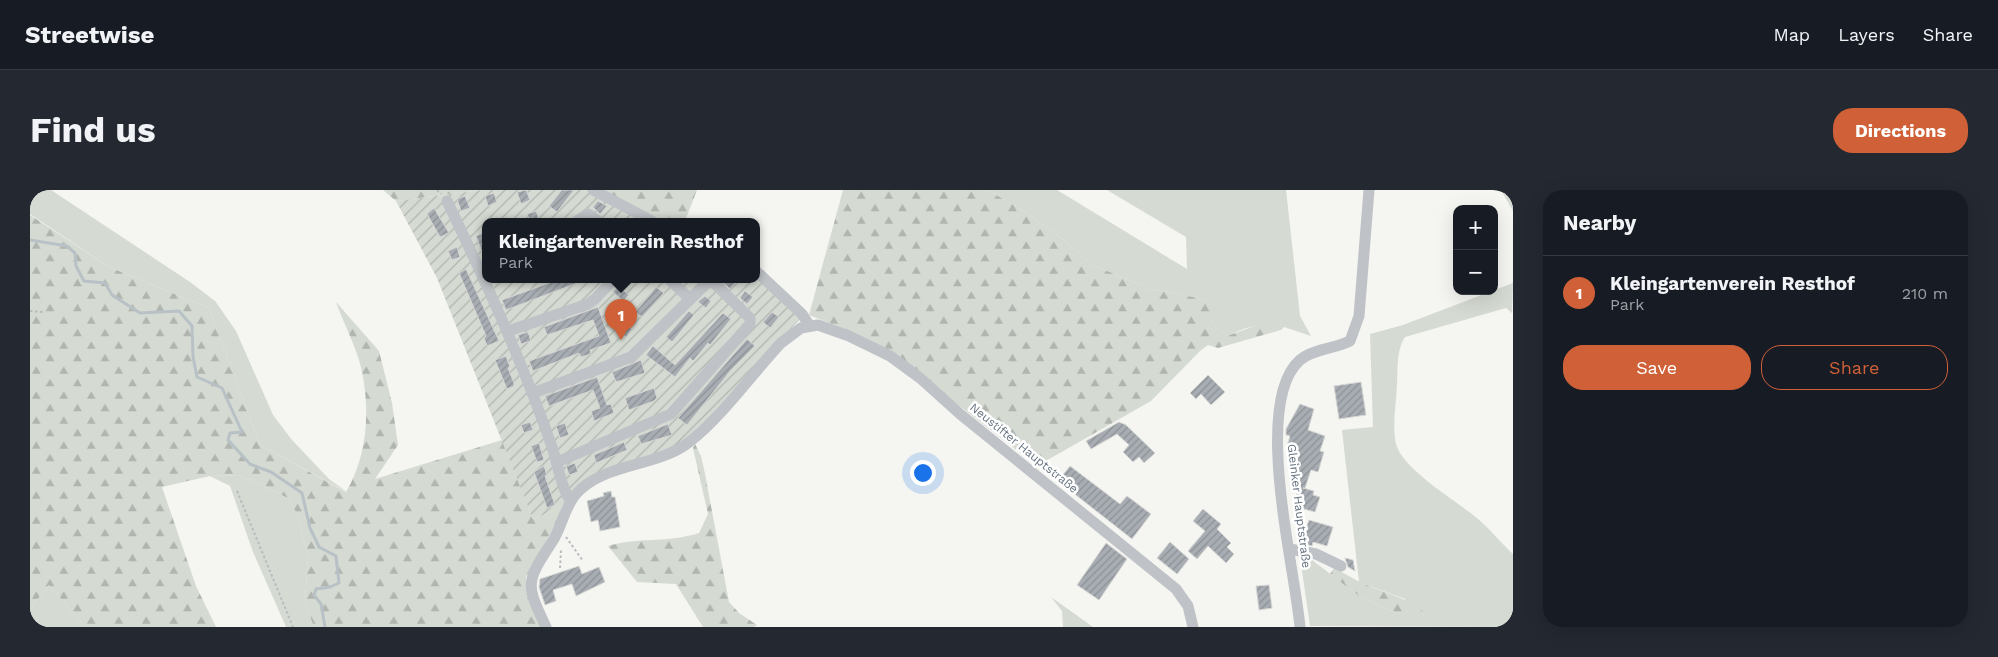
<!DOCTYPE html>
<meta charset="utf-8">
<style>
:root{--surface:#171b24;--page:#242831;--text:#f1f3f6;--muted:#9ea1a6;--line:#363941;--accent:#d06037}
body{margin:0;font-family:"Work Sans",sans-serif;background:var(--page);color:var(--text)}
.controls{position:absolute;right:15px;top:15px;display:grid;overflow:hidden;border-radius:10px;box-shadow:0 5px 20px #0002}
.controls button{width:45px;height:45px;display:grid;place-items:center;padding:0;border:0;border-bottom:1px solid var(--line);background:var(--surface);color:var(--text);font:25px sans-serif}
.you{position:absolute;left:892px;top:282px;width:18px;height:18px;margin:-12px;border:4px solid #fff;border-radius:50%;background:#1a73e8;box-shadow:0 0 0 8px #1a73e833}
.badge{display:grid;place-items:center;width:32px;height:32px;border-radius:50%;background:var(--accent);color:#fff;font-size:16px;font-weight:700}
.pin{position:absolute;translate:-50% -41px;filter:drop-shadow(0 1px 2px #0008)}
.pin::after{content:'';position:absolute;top:26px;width:18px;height:15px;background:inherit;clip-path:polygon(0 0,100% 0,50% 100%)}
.popup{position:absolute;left:452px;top:28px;width:278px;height:65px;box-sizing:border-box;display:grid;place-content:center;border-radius:10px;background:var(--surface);filter:drop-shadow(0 1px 4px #0005);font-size:16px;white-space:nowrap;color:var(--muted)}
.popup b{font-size:19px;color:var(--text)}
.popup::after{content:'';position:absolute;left:50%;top:100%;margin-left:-10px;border:10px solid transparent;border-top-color:var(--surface)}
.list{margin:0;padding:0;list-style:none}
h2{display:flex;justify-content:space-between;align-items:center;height:65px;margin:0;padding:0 20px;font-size:21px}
h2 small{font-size:16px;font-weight:400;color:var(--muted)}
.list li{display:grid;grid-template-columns:32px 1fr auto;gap:15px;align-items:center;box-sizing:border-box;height:75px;padding:0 20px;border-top:1px solid var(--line)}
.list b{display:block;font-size:19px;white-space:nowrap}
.list p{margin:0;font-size:16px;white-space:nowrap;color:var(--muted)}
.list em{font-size:16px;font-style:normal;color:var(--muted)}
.actions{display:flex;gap:10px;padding:15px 20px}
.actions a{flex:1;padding:11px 0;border:1px solid var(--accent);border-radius:20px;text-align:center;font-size:18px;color:var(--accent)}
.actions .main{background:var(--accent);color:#fff}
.map{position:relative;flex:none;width:1483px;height:437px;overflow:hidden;border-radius:20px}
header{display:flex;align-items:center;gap:30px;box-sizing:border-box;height:70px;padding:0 25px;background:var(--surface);border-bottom:1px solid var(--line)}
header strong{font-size:24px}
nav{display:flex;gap:28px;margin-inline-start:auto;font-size:18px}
.intro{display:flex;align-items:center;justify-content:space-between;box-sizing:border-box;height:120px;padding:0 30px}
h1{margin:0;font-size:35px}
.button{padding:12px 22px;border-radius:20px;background:var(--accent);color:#fff;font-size:18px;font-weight:700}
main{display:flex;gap:30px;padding:0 30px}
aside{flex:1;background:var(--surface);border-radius:20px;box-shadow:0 5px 20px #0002}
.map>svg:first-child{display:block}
</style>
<header>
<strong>Streetwise</strong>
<nav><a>Map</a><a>Layers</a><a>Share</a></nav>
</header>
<div class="intro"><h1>Find us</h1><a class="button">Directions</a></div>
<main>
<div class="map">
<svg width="1483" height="437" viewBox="0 0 1483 437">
<defs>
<pattern id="forest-firs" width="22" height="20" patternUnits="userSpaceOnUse" patternTransform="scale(1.25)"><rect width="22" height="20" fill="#d5dad2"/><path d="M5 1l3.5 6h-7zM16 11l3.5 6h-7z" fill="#b1b5b0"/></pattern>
<pattern id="garden-furrows" width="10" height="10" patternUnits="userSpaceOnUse" patternTransform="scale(1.25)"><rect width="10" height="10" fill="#d5dad2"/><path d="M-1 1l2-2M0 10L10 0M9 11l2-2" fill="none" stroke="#b1b5b0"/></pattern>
<pattern id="building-hatch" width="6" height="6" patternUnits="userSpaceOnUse" patternTransform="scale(1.25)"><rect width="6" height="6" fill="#a7adb2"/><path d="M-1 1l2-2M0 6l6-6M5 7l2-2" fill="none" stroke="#8c9196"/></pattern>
</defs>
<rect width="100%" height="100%" fill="#f5f5f2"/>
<g fill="#d5dad2">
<path d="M0 0H21L160 92 185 111 206 141 243 225 262 250 299 289 317 302 230 255 179 118 79 77 0 24Z"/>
<path d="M957 0H1027L1157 79 1156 47 1077 0H1256L1270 126 1281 146 1254 137 1251 140C1226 133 1221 135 1197 146L1181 133 1183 111 1120 99 1063 75 1034 50 988 17Z"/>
<path d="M1471 0H1479L1483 8V21Z"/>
<path d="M1483 93 1482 123 1476 118 1375 147C1366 160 1368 181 1367 196 1366 214 1362 236 1366 254 1373 280 1427 311 1448 329 1460 339 1471 353 1483 364V437L1280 436 1270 367H1278L1332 408 1369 424 1375 409 1329 392 1312 240 1343 237 1340 144 1373 135Z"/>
<path d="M209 285 260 309 269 330 278 367 275 413 284 437H256L223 362 200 296 180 286Z"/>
<path d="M19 395 55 437H0V419Z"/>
<path d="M1021 407 1063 437H1033L1032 421Z"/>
</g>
<g fill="url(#forest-firs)">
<path d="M353 0H452L366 11Z"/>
<path d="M554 0H667L655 31H615L572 6Z"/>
<path d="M813 0H957L988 17 1034 50 1063 75 1120 99 1184 111 1181 133 1197 146 1230 134 1251 140 1188 158 1178 155 1170 161 1121 211 1007 276 927 214 827 144 779 125Z"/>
<path d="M0 25 79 77 179 118 230 255 316 302C339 263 341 213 329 170 323 151 313 131 306 112L349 161 362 213 368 255 345 289 472 250 503 329 531 318 529 328 496 387V399L512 437H284L275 413 278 367 269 330 260 309 209 285 180 286 132 297 166 396 186 437H55L19 395 0 419Z"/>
<path d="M665 254 671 266 675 284 699 412 709 423 727 435 724 437H673L646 394 607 392 578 356C608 347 639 353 669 343L678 324 663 258Z"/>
<path d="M1304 378C1312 382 1320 387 1328 391 1354 404 1382 407 1402 430L1369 424 1332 408 1300 384Z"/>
</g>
<path fill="url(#garden-furrows)" d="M452 0H554L572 6 615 31H456V89H726V85L770 129 676 234 648 255 543 300 531 318 503 329 407 88 366 11Z"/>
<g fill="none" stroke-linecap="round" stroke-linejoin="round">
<path stroke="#b8c1c6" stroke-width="3" d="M0 50 37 56 45 63 46 76 54 91 75 93 82 105 110 123 149 121 162 136 163 167 167 187 192 198 212 242 200 243 198 250 220 274 241 282 272 303 280 338 289 357 306 366 309 393 300 397 286 399 284 405 291 414 295 437"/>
</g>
<g fill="url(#building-hatch)" stroke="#d7d7d5">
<path d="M496 0 500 10 491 14 487 2Z"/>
<path d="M532 0H544L527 22 519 16Z"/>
<path d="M464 3 467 12 458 16 455 6Z"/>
<path d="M435 6 440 18 431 21 427 9Z"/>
<path d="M568 11 577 16 570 24 563 17Z"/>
<path d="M404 18 419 43 410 47 397 24Z"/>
<path d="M506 21 510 31H500L497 24Z"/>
<path d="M456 42V70H455L446 46Z"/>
<path d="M427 57 430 67 422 70 418 61Z"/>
<path d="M436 79 469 151 457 156 454 148 456 146 429 83Z"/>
<path d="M530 89 555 90 476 120 472 110Z"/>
<path d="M690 89H709L700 99Z"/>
<path d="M588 96 599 105 593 111 583 102Z"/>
<path d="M626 97 634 103 612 127 605 122Z"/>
<path d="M715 101 723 107 717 114 710 108Z"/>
<path d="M675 106 681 111 676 118 668 112Z"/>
<path d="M568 117 581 153 560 160 561 164 551 167 549 163 503 181 499 171 569 146 563 130 517 145 514 137Z"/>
<path d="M659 121 664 125 642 152 636 147Z"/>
<path d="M742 122 749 127 740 138 733 132Z"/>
<path d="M693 123 701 129 680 155 678 153 663 171 660 168 645 187 616 165 623 156 645 175Z"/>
<path d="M592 133 602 139 596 147 586 139Z"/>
<path d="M498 142 501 151 491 154 488 145Z"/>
<path d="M717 149 725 156 701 180 657 235 648 228Z"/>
<path d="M476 166 480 177 478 178 484 193V196L477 199 465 170Z"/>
<path d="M611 170 615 183 586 192 582 182Z"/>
<path d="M1178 185 1195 202 1181 215 1171 204 1166 209 1160 203Z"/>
<path d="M567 187 577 215 581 214 584 223 564 231 561 221 570 218 563 200 519 216 515 206Z"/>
<path d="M1331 192 1336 225 1309 229 1304 196Z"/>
<path d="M624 198 627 208 624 211 599 220 595 208Z"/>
<path d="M1270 214 1284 219 1278 240 1295 246 1290 261 1294 262 1288 282 1281 280 1275 298H1273L1284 301 1283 305 1290 307 1285 322 1263 316 1269 297 1263 295 1269 276 1266 275 1269 264 1256 260 1260 246 1256 245V239Z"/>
<path d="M500 232 503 240 494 243 491 235Z"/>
<path d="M1089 232 1096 235 1125 263 1114 273 1109 267 1103 272 1093 262 1099 255 1087 244 1061 259 1056 251Z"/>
<path d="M535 233 539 245 530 248 526 236Z"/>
<path d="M638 234 642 245 611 254 608 246Z"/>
<path d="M594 252 597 260 566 273 564 265Z"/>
<path d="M509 253 514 270 507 272 501 256Z"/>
<path d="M545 273 548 282 539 285 536 276Z"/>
<path d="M514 276 517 285 515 286 525 315 517 318 504 282Z"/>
<path d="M1040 276 1090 314 1097 306 1121 324 1102 349 1028 291Z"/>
<path d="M581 301 582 307H585L590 337 570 341 568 330 561 332 557 311 574 306 573 303Z"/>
<path d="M1173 319 1191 334 1187 339 1201 353 1197 357 1204 364 1196 373 1178 356 1167 369 1158 361 1175 341 1163 331Z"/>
<path d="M1279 330 1303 337 1297 356 1283 352 1282 356 1271 353Z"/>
<path d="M1140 352 1159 369 1147 384 1127 368Z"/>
<path d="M1076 353 1097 369 1069 410 1047 395Z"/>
<path d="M1315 368 1323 370 1325 381 1318 377Z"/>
<path d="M549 376 552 384 569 377 575 392 546 406 542 394 523 400 526 411 515 415 509 397 510 389Z"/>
<path d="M1239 395 1242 418 1229 420 1226 396Z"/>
</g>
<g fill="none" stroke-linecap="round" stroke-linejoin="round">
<g stroke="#b9bbbe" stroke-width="2" stroke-dasharray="2.5 2.5" stroke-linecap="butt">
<path d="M407 0 411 4"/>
<path d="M0 121 13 122"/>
<path d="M207 301 263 437"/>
<path d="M536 347 553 371"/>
<path d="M530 378 531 360"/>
</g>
<g stroke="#bfc2c6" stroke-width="11">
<path d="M563 0 622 31"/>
<path d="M417 11C456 92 493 173 522 257 527 271 532 302 541 311"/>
<path d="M547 31 558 24 568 31"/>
<path d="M726 81 772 124 779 135"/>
<path d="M639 89 660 109"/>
<path d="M478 141 558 114 565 109 584 89"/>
<path d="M503 203 601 167 677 93H684L720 128V134L641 224 527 272"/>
<path d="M1260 359 1286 364 1311 376"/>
<path d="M516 437C495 393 496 392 522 352 532 337 534 318 546 304 573 273 626 277 658 253 691 228 722 184 751 153L771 138 788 135 819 146 860 166 890 188 930 224 1146 399 1158 416 1163 437"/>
<path d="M1270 437C1265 378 1222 212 1270 170 1283 159 1304 159 1320 151L1329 126 1339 0"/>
</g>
</g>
<g text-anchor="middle" stroke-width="5" stroke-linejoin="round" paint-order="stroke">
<g font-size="12" fill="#677480" stroke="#fff">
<text transform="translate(994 258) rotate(39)" y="4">Neustifter Hauptstraße</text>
<text transform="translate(1269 316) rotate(83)" y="4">Gleinker Hauptstraße</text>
</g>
</g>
</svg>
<div class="controls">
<button>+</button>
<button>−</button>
</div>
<div class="you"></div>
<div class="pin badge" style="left:591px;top:150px">1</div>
<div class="popup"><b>Kleingartenverein Resthof</b>Park</div>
</div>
<aside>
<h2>Nearby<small></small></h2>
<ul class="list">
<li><span class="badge">1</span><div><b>Kleingartenverein Resthof</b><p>Park</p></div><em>210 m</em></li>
</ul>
<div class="actions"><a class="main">Save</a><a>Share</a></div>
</aside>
</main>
